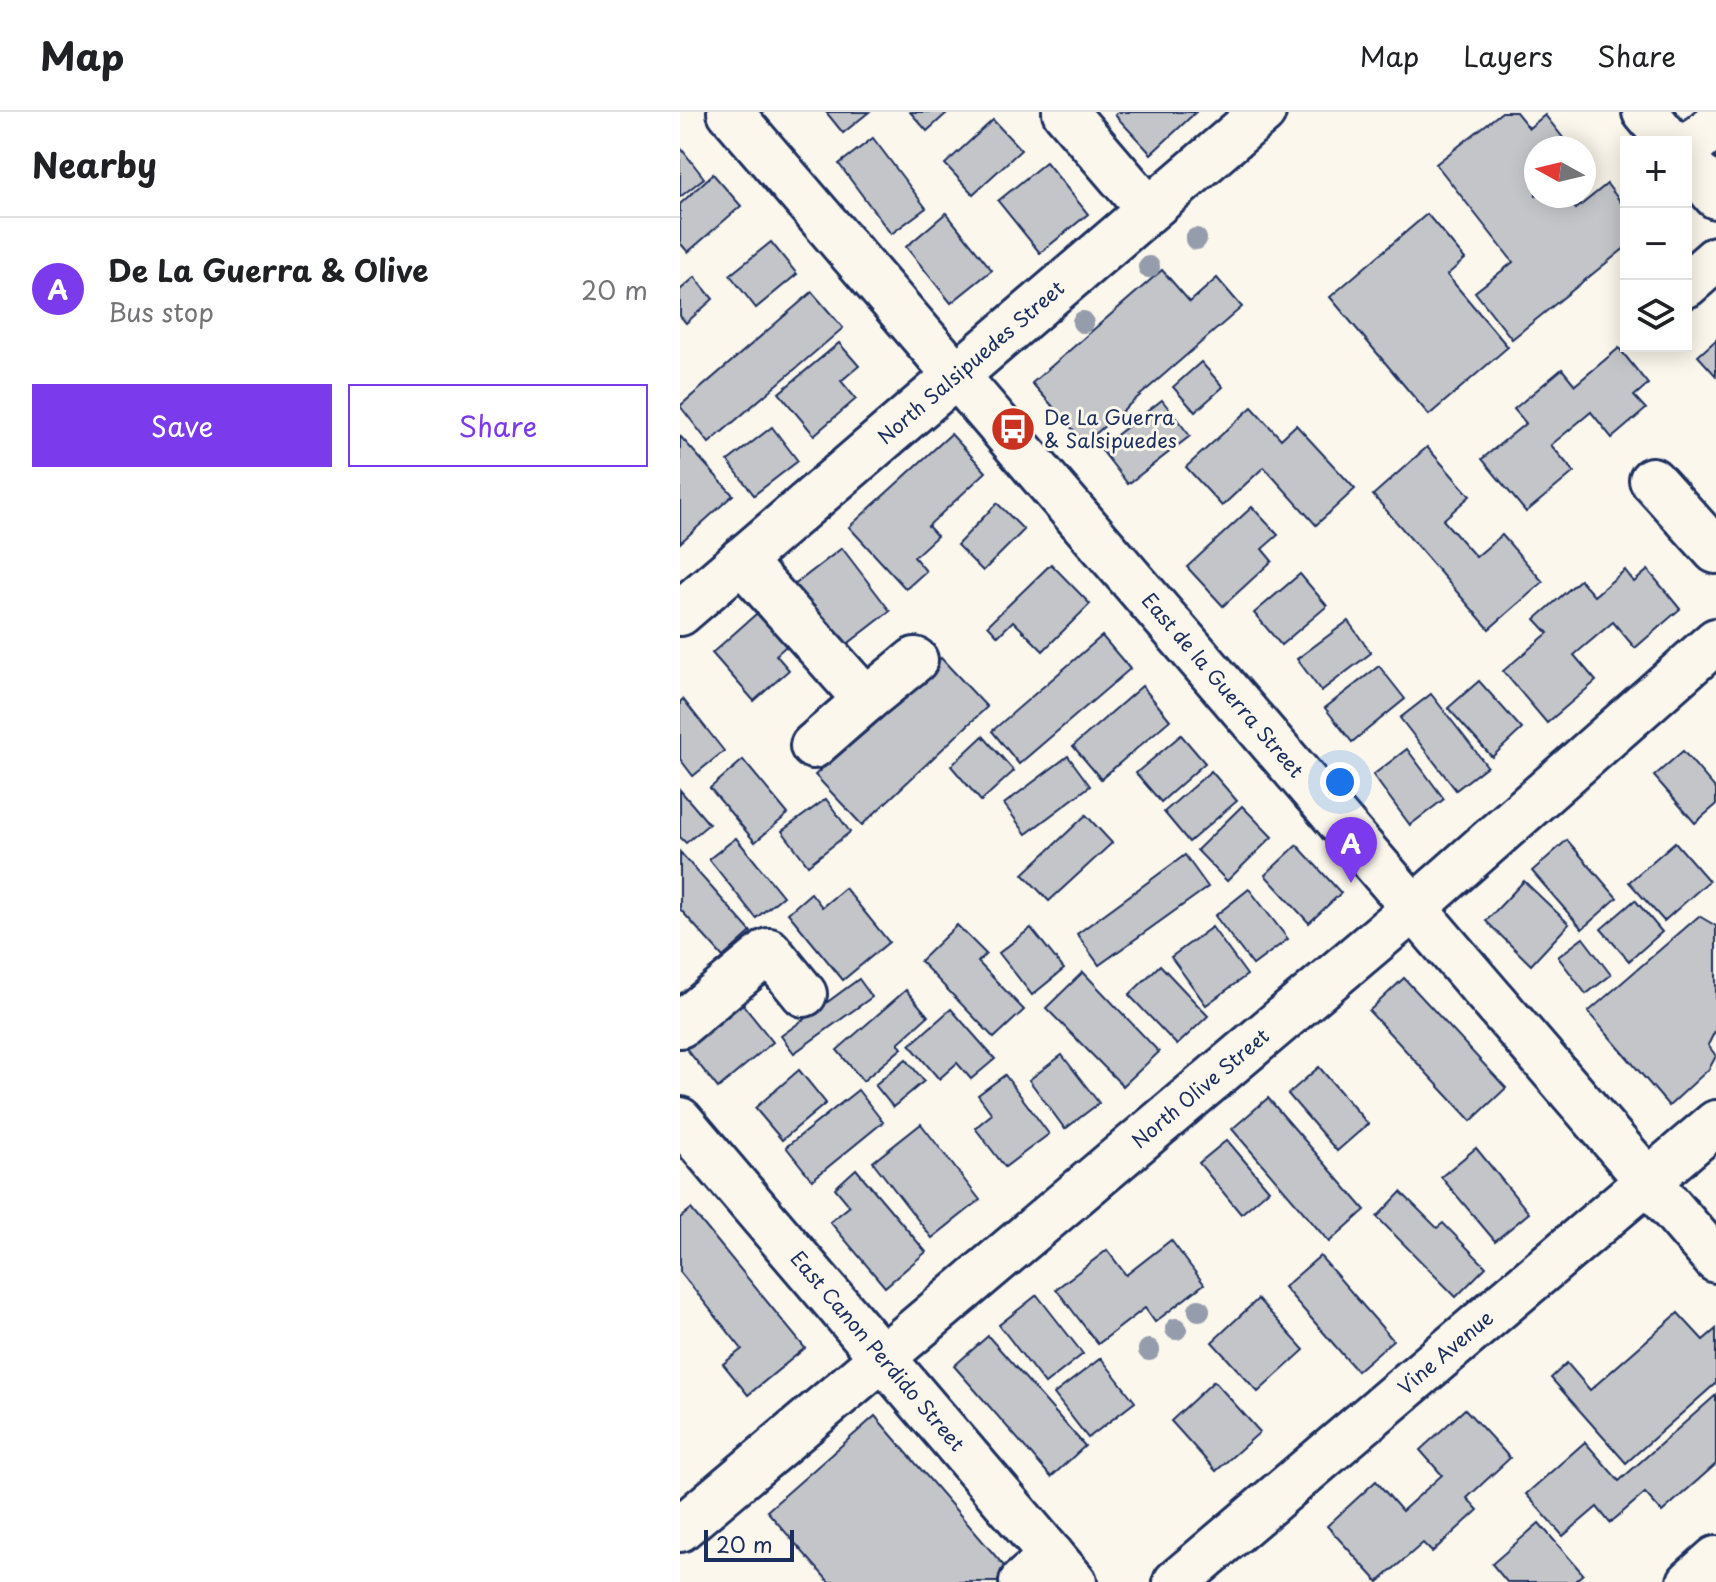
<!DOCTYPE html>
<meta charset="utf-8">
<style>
:root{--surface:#fff;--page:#f2f2f2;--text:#202124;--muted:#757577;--line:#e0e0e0;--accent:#7c3aed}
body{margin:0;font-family:"Playpen Sans",sans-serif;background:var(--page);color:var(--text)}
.controls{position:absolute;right:24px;top:24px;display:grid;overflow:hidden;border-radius:0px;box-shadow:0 4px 20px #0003}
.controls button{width:72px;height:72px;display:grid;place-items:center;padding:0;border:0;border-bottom:2px solid var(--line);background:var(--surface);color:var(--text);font:40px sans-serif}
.compass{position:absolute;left:844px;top:24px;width:72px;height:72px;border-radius:50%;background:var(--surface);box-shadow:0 4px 20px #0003;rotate:278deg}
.scale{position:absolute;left:24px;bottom:20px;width:90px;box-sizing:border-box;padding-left:8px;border:4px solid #1b2f5e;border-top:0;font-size:22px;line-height:28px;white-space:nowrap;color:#1b2f5e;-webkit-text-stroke:6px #fbf7ec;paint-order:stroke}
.you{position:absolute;left:660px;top:670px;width:28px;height:28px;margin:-20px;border:6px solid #fff;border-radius:50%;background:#1a73e8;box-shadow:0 0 0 12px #1a73e833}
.badge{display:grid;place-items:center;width:52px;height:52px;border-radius:50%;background:var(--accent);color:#fff;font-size:26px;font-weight:700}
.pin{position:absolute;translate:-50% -66px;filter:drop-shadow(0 2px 4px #0008)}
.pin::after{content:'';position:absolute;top:42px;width:28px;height:24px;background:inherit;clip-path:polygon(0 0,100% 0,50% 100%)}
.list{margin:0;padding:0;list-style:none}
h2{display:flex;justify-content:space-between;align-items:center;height:104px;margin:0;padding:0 32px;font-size:34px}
h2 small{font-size:26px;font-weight:400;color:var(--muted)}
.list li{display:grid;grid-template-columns:52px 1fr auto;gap:24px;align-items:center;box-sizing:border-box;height:144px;padding:0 32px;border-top:2px solid var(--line)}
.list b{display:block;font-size:30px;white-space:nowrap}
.list p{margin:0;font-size:26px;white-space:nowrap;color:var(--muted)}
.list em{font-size:26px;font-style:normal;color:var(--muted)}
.actions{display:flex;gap:16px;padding:24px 32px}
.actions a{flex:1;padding:18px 0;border:2px solid var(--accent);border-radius:0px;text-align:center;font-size:28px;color:var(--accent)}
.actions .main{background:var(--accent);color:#fff}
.icon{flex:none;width:44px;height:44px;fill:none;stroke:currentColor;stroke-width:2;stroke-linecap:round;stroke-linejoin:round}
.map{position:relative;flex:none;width:1036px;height:1470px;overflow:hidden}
header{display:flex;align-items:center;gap:48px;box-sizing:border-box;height:112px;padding:0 40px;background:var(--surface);border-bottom:2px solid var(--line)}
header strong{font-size:38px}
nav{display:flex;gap:44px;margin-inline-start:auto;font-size:28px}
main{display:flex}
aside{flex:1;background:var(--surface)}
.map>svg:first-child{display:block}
</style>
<header>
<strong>Map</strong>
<nav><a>Map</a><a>Layers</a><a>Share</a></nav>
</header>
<main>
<aside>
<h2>Nearby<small></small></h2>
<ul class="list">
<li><span class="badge">A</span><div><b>De La Guerra &amp; Olive</b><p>Bus stop</p></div><em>20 m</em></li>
</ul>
<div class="actions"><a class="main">Save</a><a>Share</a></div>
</aside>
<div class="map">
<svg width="1036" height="1470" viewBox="0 0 1036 1470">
<rect width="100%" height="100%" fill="#fbf7ec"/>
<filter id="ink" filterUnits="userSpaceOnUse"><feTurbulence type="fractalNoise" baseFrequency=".0125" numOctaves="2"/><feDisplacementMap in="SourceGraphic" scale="16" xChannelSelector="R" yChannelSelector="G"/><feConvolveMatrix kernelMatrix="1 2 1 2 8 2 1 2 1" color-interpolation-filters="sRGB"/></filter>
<g filter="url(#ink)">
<g fill="#c3c5c9" stroke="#1b2f5e" stroke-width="2">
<path d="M146 0H189L163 21Z"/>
<path d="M230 0H268L247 19Z"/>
<path d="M438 0H516L471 42 435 3Z"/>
<path d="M822 0H836L849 16 865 3 891 36H856V84H886L896 97 927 72 946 97V135L832 227 795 180 833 150 756 52Z"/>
<path d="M313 8 341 38 293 82 265 52Z"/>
<path d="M193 26 246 96 211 122 159 52Z"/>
<path d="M0 35 24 66 0 85Z"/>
<path d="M366 50 408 102 360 141 318 89Z"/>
<path d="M33 62 61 94 8 140 0 131V92Z"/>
<path d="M266 101 312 158 271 191 226 135Z"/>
<path d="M747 102 785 147 767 163 828 235 749 303 650 185Z"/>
<path d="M91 130 117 162 76 196 50 163Z"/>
<path d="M482 158 510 190 537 166 562 195 405 331 352 271Z"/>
<path d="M15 165 33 187 6 211 0 204V178Z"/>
<path d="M132 180 163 216 29 331 0 294Z"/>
<path d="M1036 228V264L1018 244Z"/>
<path d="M159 231 179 254 161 269 176 287 134 323 99 281Z"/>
<path d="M939 236 968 272 954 284 966 297 932 326 911 300 871 333 894 360 846 400 802 347 846 311 834 297 882 257 895 273Z"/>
<path d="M521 250 543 275 515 300 493 275Z"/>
<path d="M482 288 510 324 448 372 420 336Z"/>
<path d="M572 295 601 327 616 313 675 377 636 413 584 355 542 394 506 355Z"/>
<path d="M92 315 118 349 74 383 48 349Z"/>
<path d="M271 322 306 360 248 414 257 424 234 445 246 459 226 477 169 415Z"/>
<path d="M0 324 53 383 0 431Z"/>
<path d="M747 335 790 384 763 408 796 445 822 423 863 470 809 517 693 383Z"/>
<path d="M317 391 344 418 303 459 277 433Z"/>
<path d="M572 395 598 423 582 437 592 449 543 494 507 455Z"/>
<path d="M162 436 210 499 157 540 109 477Z"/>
<path d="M371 452 410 492 363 539 333 509 318 524 308 513Z"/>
<path d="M945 458 954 470 968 458 1000 497 955 536 933 510 894 543 916 569 867 611 823 559 868 521 855 507 900 468 914 484Z"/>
<path d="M620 462 647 494 601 533 574 501Z"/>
<path d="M84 495 113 528 96 543 109 558 74 589 32 541Z"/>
<path d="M668 509 691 541 641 579 617 547Z"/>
<path d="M422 524 450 557 339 652 312 619Z"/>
<path d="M261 546 307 595 182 713 135 663Z"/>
<path d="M699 554 725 587 672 630 645 596Z"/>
<path d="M799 569 842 617 812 645 768 596Z"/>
<path d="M462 574 490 608 421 667 393 634Z"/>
<path d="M751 582 807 654 776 678 720 606Z"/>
<path d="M3 587 44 639 13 664 0 647V590Z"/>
<path d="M501 623 525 651 481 690 456 661Z"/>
<path d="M303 624 334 659 301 689 271 654Z"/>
<path d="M727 637 764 687 730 713 693 663Z"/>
<path d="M1003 639 1036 677V693L1015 711 974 664Z"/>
<path d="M388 644 410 674 346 722 324 692Z"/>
<path d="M63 648 108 702 75 730 30 676Z"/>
<path d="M531 659 557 689 509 730 484 700Z"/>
<path d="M0 678 29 712 6 731 0 725Z"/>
<path d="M146 687 170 720 128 753 102 719Z"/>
<path d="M562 694 592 725 547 769 517 738Z"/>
<path d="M406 703 432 731 369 789 343 762Z"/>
<path d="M56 726 103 784 76 806 29 747Z"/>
<path d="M887 728 937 786 902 817 852 759Z"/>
<path d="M995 730 1029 769 984 809 949 770Z"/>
<path d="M617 733 661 781 629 811 585 763Z"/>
<path d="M0 740 71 820 43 845 0 797Z"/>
<path d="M505 743 528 775 419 853 397 822Z"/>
<path d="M844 769 889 812 851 853 806 809Z"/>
<path d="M165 776 209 830 163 868 108 801 131 781 142 795Z"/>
<path d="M569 777 608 827 573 853 535 804Z"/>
<path d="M955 788 982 820 949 849 921 817Z"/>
<path d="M1019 804 1036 814V917L1028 933 1036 944 1029 957 989 994 908 900Z"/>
<path d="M277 813 306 842 298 850 344 898 314 926 240 849Z"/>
<path d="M532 815 567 863 526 893 491 845Z"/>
<path d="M351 816 384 857 352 883 319 841Z"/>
<path d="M903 826 931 863 906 882 878 845Z"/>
<path d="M480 853 528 904 497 933 449 883Z"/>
<path d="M403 860 479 940 443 974 366 896Z"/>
<path d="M724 866 826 976 791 1009 689 899Z"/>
<path d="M179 867 192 885 114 941 101 924Z"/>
<path d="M226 878 248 904 218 931 222 936 183 969 157 938Z"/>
<path d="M55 883 93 930 38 976 0 929Z"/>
<path d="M271 897 315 947 291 967 277 951 259 967 230 933Z"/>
<path d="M382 943 419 991 385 1017 349 968Z"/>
<path d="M226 947 244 969 213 995 195 973Z"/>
<path d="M639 955 688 1012 657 1039 608 982Z"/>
<path d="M119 958 146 991 102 1028 75 996Z"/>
<path d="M325 963 369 1022 325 1055 295 1016 312 1002 298 983Z"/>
<path d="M178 978 203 1010 132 1068 106 1035Z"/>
<path d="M588 986 685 1098 649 1130 552 1017Z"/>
<path d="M241 1012 300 1088 252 1126 193 1050Z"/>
<path d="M547 1028 589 1078 561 1102 519 1051Z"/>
<path d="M796 1036 849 1101 815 1129 761 1065Z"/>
<path d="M176 1057 246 1140 205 1175 150 1110 170 1094 155 1076Z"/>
<path d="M721 1080 757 1116 763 1111 806 1155 776 1185 697 1105Z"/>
<path d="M11 1097 125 1236 68 1283 43 1252 62 1237 0 1160V1106Z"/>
<path d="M491 1128 524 1172 475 1210 465 1196 418 1232 376 1177 427 1138 446 1163Z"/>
<path d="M640 1144 713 1228 677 1259 604 1175Z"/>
<path d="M357 1183 403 1242 365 1272 319 1213Z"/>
<path d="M578 1187 624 1238 578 1280 532 1230Z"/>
<path d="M998 1201 1023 1228 1036 1217V1271L946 1351 871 1266 887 1251 910 1278Z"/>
<path d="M308 1224 405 1334 371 1365 274 1254Z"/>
<path d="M421 1246 455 1290 408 1326 374 1282Z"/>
<path d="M534 1269 580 1320 536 1359 491 1309Z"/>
<path d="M1036 1283V1352L982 1400 965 1381 930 1411 917 1395 883 1424 846 1382 905 1330 939 1369Z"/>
<path d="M785 1297 830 1346 787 1386 798 1398 752 1440 743 1431 698 1470 647 1414 696 1369 722 1399 762 1363 740 1338Z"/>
<path d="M195 1304 330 1461 320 1470H149L87 1399Z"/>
<path d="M859 1411 903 1462 894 1470H827L812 1452Z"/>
</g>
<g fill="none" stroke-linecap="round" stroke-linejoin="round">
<g stroke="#1b2f5e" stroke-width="50">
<g id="minor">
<path id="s1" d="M50 0 1036 1148"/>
<path d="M385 0 468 97"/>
<path d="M965 0 990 30"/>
<path d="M1006 38 1036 12"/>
<path d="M1006 48 1036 84"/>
<path d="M1006 173 1036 147"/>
<path d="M972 368 1036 439"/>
<path d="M61 448 186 588 235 548"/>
<path id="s2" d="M0 501 583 0"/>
<path d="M133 634 186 588"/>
<path d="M0 913 89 839 124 882"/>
<path id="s3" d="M0 1008 394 1470"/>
<path id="s4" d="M0 1417 733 797 1036 529"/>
<path d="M342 1470 372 1444"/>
<path id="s5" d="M496 1470 1036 1011"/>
<path d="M1010 1470 1036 1447"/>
</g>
</g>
<use href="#minor" stroke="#fbf7ec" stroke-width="44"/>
</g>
<g fill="#959cab">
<circle cx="516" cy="127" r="11"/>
<circle cx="469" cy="155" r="11"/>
<circle cx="403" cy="210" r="11"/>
<circle cx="519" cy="1198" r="11"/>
<circle cx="496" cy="1217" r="11"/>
<circle cx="469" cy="1238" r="11"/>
</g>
</g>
<defs>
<g id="bus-disc" transform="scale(2.3)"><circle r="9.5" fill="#c8321e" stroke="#fbf7ec"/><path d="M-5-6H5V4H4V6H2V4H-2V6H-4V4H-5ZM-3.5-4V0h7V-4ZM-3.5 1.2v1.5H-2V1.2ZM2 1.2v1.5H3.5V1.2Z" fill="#fff"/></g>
</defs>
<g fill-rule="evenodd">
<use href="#bus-disc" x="333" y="317"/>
</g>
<g text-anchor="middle" stroke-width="6" stroke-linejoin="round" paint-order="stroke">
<g font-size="20" fill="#1b2f5e" stroke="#fbf7ec">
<text dy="7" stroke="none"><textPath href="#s2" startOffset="384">North Salsipuedes Street</textPath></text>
<text dy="7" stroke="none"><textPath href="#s1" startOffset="756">East de la Guerra Street</textPath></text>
<text dy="7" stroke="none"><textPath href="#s4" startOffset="682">North Olive Street</textPath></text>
<text dy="7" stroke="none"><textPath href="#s3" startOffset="304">East Canon Perdido Street</textPath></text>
<text dy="7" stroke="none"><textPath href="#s5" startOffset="354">Vine Avenue</textPath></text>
</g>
<g font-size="20" fill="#1b2f5e" stroke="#fbf7ec" text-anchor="start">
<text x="364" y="313">De La Guerra<tspan x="364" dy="23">&amp; Salsipuedes</tspan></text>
</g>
</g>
</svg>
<div class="controls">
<button>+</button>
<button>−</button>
<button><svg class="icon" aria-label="layers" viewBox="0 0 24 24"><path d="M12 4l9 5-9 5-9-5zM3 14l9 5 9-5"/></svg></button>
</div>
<svg class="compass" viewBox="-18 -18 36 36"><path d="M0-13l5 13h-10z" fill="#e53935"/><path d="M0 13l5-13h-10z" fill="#757577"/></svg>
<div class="scale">20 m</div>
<div class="you"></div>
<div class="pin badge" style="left:671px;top:771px">A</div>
</div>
</main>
